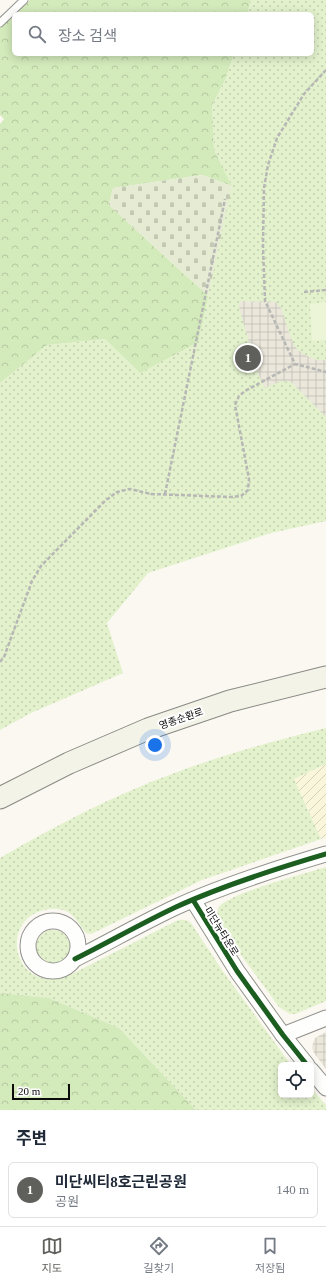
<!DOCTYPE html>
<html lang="ko">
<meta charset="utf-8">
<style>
:root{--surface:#fff;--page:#f2f2f3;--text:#1f2937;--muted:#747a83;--line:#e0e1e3;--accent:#5f5f5c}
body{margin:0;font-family:"Times New Roman","Noto Sans KR",serif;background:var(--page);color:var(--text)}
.controls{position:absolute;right:12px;bottom:12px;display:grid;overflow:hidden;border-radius:6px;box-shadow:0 2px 10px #0003}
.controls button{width:36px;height:36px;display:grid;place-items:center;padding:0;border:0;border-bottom:1px solid var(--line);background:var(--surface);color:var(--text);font:20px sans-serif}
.scale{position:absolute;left:12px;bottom:10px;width:58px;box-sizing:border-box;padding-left:4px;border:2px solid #0c0c0c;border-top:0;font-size:11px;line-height:14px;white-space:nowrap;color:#0c0c0c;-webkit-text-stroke:3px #fff;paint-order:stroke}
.you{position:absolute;left:155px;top:745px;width:14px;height:14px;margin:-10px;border:3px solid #fff;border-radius:50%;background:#1a73e8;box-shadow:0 0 0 6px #1a73e833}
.badge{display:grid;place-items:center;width:26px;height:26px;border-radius:50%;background:var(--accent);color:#fff;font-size:13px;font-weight:700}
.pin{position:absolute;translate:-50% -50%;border:2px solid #fff;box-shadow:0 1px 4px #0006}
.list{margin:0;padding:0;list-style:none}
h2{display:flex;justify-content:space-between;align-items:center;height:52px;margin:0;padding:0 16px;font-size:17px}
h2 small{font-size:13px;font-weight:400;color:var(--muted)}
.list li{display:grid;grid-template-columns:26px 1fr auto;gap:12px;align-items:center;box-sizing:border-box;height:56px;margin:0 8px 8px;padding:0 8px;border:1px solid var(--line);border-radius:6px}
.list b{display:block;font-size:15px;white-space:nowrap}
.list p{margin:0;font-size:13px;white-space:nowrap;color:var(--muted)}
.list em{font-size:13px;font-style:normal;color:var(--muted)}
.icon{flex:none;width:22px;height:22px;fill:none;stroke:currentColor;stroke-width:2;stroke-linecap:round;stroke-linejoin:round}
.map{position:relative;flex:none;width:326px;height:1110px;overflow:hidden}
.search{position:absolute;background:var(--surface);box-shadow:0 2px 10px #0003;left:12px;right:12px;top:12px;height:44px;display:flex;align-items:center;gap:10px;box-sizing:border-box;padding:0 14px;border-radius:6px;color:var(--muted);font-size:15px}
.sheet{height:116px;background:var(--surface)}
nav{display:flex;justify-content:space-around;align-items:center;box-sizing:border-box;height:56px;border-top:1px solid var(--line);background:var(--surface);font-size:11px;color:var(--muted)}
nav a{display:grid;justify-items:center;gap:2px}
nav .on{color:var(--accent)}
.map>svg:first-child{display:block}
</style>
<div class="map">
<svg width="326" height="1110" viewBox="0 0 326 1110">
<defs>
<pattern id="farmland-furrows" width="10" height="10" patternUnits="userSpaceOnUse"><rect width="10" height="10" fill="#f9f6db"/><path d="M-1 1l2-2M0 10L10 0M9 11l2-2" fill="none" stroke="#d4d2bb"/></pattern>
<pattern id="grass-dots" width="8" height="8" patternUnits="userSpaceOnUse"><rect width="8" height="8" fill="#e3f2cd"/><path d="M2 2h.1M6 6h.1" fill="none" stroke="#c2ceaf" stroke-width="1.8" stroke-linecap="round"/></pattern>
<pattern id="forest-crowns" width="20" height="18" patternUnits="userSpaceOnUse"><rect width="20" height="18" fill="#d3eabb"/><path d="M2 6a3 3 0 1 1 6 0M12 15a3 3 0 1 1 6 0" fill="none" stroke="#b4c8a0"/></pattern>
<pattern id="cemetery-stones" width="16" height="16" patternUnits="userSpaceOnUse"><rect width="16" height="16" fill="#e6ecd3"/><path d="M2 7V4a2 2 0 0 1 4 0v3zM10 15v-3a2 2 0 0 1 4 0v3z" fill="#c4c9b4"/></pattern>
<pattern id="plaza-grid" width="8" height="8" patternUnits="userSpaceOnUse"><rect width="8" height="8" fill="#ebe7db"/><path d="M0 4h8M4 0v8" fill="none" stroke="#c8c5bb"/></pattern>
</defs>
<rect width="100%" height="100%" fill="#faf8f0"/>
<path fill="url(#farmland-furrows)" d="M326 764V838L321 839 294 779Z"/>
<g fill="url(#grass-dots)">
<path d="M251 0H326V521L271 533 148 573 107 623 123 673 31 713 0 730V383L47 345 105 339 140 373 232 186 214 150 212 105 225 80 234 54H312V14H247Z"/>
<path d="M326 728V764L294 779 321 839 202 880 91 934 86 933C80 926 76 917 68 912 60 908 52 908 44 910 4 919 10 978 51 979 59 979 65 976 72 974L176 921C182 919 186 919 191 923L222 970 291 1065H281V1095H311V1088L326 1105V1110H196L119 1028 49 998 0 993V858C55 826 112 796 172 774 222 755 274 741 326 728Z"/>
<path d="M326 867V1001L295 1014H290L279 1007 241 955 217 916C217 913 217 910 219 907 227 894 307 873 326 867Z"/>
<circle cx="53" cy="947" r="17"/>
</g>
<g fill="url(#forest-crowns)">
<path d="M30 0H251L247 14H15Z"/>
<path d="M14 15V54H234L225 80 212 105 214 150 232 186 202 175 113 188 109 205 208 296 198 342 140 373 105 339 47 345 0 383V124L4 119 0 115V28Z"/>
<path d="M0 993 49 998 119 1028 196 1110H0Z"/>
</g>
<path fill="url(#cemetery-stones)" d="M202 175 232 186 208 296 109 205 113 188Z"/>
<path fill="#edf5d8" d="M326 302V340L312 341 310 304Z"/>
<g fill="url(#plaza-grid)">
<path d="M242 301 276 302 281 308 291 338 294 345 298 350 307 356 317 360H326V417L291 382 281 381 265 388 258 374 239 307V303Z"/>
<path d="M326 1032V1069L314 1053 312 1048 313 1043 315 1038Z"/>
</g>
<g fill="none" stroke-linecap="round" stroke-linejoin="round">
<g stroke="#93928f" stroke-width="9">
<path id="lane" d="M0 23 24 0"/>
</g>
<g stroke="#93928f" stroke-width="17">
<g id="street">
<path d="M193 900 237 971 283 1035 307 1065"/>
<circle cx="53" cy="946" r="25"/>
<path d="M75 959C109 942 142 923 176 907 224 885 275 869 326 854"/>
<path d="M283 1035 326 1018"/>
<path d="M311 1070 326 1088"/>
</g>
</g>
<g stroke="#8a8985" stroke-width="23">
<path id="secondary" d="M0 798 69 763 148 729 230 701 326 677"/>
</g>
<g stroke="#b7b7b5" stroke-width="2.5" stroke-dasharray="4 2" stroke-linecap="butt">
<path d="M326 70 304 94 277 138 268 165 264 188 263 246 265 301 295 364 326 372"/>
<path d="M304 292 326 290"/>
<path d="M165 494 225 199"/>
<path d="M0 662 4 657 32 581 41 566 105 501 117 492 130 489 151 494 231 497 241 496 248 490 249 479 235 405 239 396 245 391 295 364"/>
</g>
<use href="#lane" stroke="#fefefd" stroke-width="7"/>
<use href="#street" stroke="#fefefd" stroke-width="15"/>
<use href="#secondary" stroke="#f4f3e8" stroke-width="21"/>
<g stroke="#fff" stroke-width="8">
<g id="cycleway">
<path d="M193 900 237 971 283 1035 307 1065"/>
<path d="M75 959C109 942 142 923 176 907 224 885 275 869 326 854"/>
</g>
</g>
<use href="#cycleway" stroke="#1b5e20" stroke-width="5"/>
</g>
<g text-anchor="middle" stroke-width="4" stroke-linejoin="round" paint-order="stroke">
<g font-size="10" fill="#0c0c0c" stroke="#fff">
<text transform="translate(181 718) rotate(-19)" y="4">영종순환로</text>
<text transform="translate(222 931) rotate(58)" y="4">미단뉴타운로</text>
</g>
</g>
</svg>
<div class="controls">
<button><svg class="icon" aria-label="locate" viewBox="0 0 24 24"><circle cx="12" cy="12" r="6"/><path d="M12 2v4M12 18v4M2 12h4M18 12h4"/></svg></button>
</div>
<div class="scale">20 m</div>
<div class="you"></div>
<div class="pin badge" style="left:248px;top:358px">1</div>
<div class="search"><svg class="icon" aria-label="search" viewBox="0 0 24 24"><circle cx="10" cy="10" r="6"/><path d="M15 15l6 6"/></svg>장소 검색</div>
</div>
<section class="sheet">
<h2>주변<small></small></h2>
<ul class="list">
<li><span class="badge">1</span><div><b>미단씨티8호근린공원</b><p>공원</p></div><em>140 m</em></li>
</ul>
</section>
<nav>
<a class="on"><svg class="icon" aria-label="map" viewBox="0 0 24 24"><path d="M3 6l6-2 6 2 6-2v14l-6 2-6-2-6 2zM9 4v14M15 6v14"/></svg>지도</a>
<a><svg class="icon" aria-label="directions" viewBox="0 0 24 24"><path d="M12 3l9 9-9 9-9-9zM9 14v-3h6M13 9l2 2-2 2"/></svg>길찾기</a>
<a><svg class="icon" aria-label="saved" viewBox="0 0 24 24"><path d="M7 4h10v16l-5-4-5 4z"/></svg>저장됨</a>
</nav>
